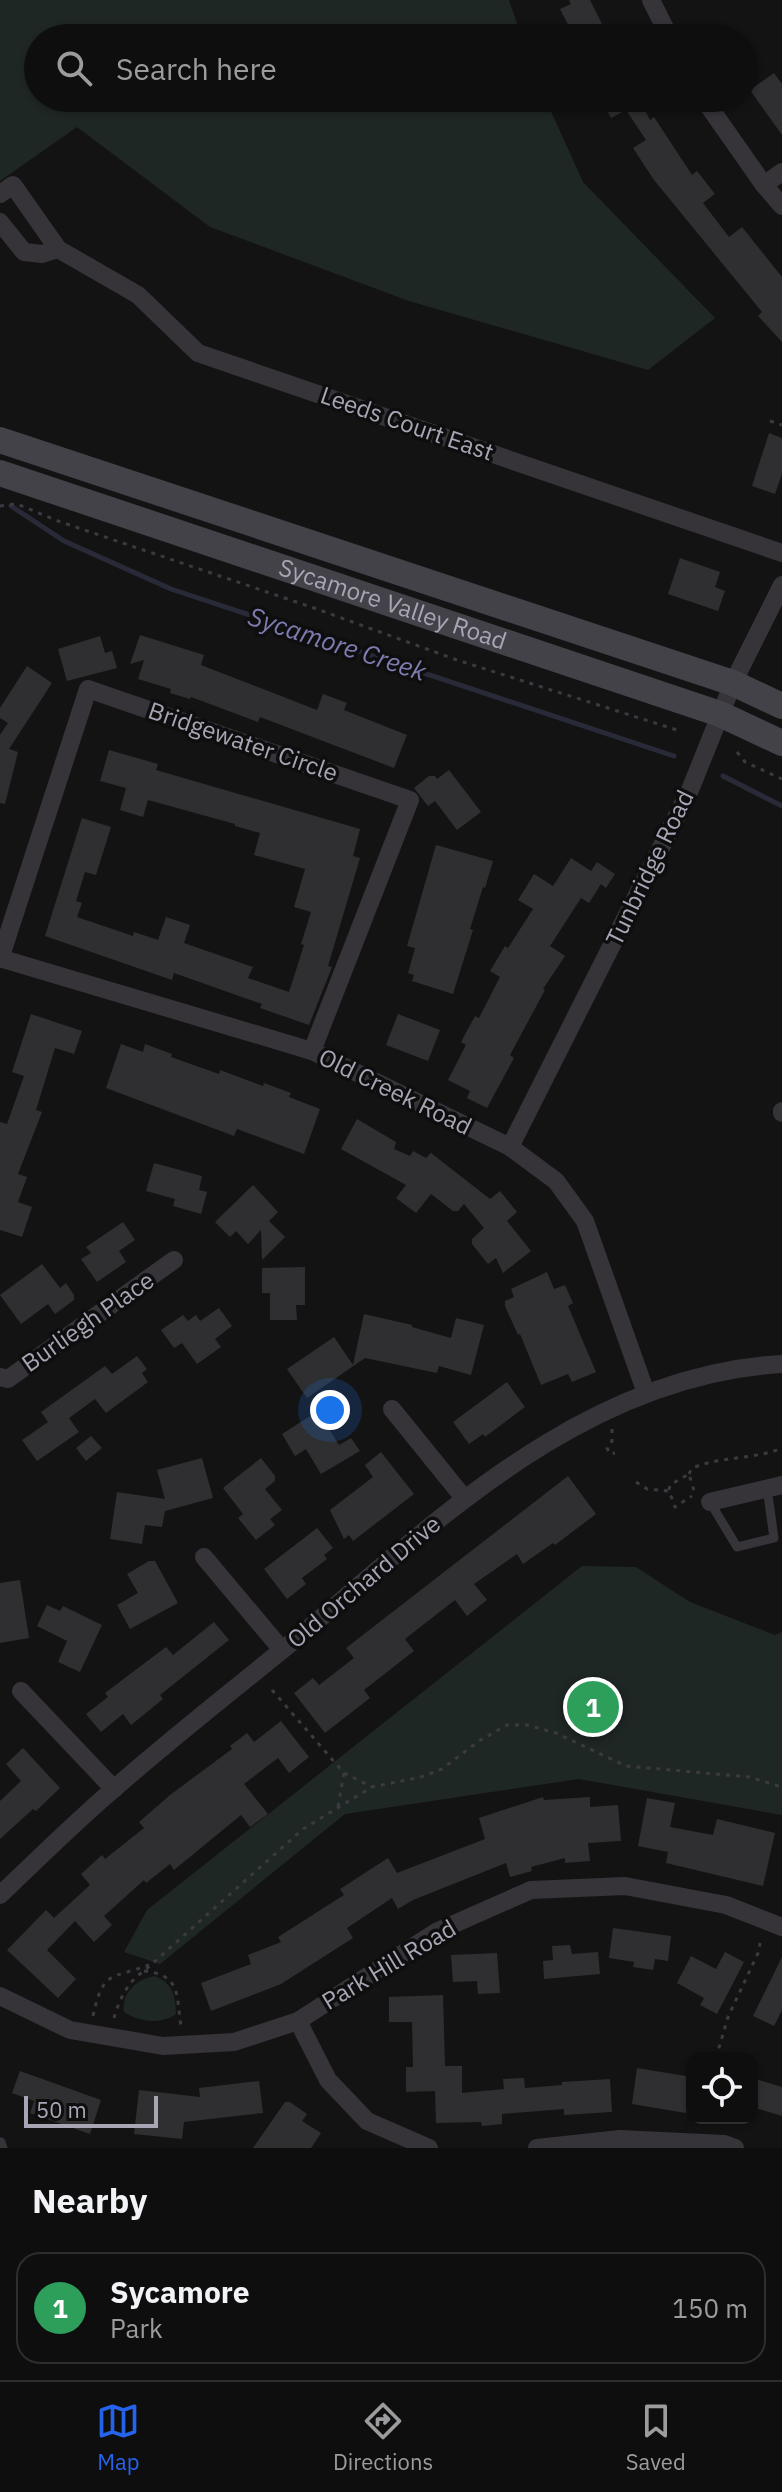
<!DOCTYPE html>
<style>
:root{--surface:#0f0e0f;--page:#181718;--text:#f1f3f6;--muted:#9b9c9e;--line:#2f2e2f;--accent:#2563eb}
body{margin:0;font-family:"IBM Plex Sans",sans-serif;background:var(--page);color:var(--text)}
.controls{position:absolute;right:24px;bottom:24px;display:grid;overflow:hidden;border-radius:16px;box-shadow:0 2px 6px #0004}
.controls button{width:72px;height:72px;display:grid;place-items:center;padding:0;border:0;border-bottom:2px solid var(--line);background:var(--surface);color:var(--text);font:40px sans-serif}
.scale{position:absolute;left:24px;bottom:20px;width:134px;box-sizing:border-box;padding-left:8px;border:4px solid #a8a5b5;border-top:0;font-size:22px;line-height:28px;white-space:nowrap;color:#a8a5b5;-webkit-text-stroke:6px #0f0e0f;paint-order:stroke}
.you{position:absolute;left:330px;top:1410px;width:28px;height:28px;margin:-20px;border:6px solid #fff;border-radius:50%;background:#1a73e8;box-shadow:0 0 0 12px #1a73e833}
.badge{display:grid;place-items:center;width:52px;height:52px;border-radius:50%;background:var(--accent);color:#fff;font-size:26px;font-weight:700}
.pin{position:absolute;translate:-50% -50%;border:4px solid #fff;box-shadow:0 2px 8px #0006}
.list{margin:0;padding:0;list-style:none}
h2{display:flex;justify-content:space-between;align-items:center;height:104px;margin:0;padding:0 32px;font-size:34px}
h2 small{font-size:26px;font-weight:400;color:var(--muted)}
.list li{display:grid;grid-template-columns:52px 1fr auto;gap:24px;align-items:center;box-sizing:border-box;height:112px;margin:0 16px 16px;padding:0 16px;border:2px solid var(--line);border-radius:24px}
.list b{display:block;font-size:30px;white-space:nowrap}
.list p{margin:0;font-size:26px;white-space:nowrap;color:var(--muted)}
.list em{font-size:26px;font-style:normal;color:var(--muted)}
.icon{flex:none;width:44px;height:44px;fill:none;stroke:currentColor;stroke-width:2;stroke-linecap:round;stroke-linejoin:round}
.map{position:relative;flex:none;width:782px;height:2148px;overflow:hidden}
.search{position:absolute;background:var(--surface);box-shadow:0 2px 6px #0004;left:24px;right:24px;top:24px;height:88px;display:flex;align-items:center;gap:20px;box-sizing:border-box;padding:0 28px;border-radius:44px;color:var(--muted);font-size:30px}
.sheet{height:232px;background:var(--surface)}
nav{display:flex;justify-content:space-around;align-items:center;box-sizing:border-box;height:112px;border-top:2px solid var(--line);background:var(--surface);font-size:22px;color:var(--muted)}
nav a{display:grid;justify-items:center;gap:4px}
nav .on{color:var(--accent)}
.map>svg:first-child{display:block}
</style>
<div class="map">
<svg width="782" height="2148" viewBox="0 0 782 2148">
<rect width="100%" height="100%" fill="#141314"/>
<g fill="#1f2724">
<path d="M0 0H509L522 38H38V98H545L583 182 715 318 648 370 409 301 210 227 77 127 0 181Z"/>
<path d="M582 1566 636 1567 690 1602 775 1635 782 1632V1815L579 1779 345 1814 160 1964 124 1952 147 1910Z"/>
<path d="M154 1976C173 1983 175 1994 176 2014 161 2025 139 2022 124 2012 121 1993 137 1979 154 1976Z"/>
</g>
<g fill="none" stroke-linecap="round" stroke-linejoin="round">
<g stroke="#292a38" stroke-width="5">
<path d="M11 506 64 541 171 589 674 756"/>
<path d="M723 776 782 806"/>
</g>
</g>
<g fill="#2f2e30">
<path d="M569 0H590L609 38H575L560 9 571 4Z"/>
<path d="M774 73 782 84V135L750 90Z"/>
<path d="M600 98H650L641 103 650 120 654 117 692 175 697 171 715 194 703 203 729 237 742 227 782 277V342L758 316 762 312 654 180 633 148 646 140 626 110 611 118Z"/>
<path d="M769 433 782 438V474L775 494 752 486Z"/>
<path d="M680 558 720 572 715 587 725 591 718 611 668 594Z"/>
<path d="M140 635 204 655 201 665 317 710 323 694 347 703 344 710 407 735 394 768 260 717 258 722 191 697 190 699 170 693 171 689 138 679 144 660 130 664Z"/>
<path d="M100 636 105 653 112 651 117 668 67 681 58 649Z"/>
<path d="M27 666 52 683 9 749 18 752 5 804 0 803V735L8 723 0 718V708Z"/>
<path d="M109 750 158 764 156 770 360 829 353 856 360 858 328 966 332 967 309 1025 260 1008 262 1004 174 973 172 980 45 936 82 818 111 827 96 875 85 872 76 901 82 903 77 917 133 936 134 932 158 940 166 917 190 925 184 943 253 967 248 978 289 992 304 945 301 944 311 912 294 907 305 869 254 855 260 833 235 826V824L148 800 143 817 120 810 126 788 100 781Z"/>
<path d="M449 770 481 812 457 830 435 801 428 806 414 788 429 776H435L437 779Z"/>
<path d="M436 845 493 861 485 888 483 887 470 929 473 930 453 994 412 981 414 975 408 973 415 948 407 946Z"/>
<path d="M571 858 591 871 597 862 615 874 606 888 601 884 589 903 581 898 550 946 565 956 543 989 545 990 510 1055 514 1058 487 1108 467 1098 470 1091 448 1080 466 1045 461 1042 475 1016 479 1018 500 977 490 971 505 946 508 948 533 909 518 900 534 874 553 886Z"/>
<path d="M31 1014 82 1031 74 1054 55 1048 36 1110 42 1112 18 1174 27 1177 18 1202 32 1207 22 1237 0 1230V1122L7 1124 24 1076 12 1072Z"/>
<path d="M398 1014 440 1030 428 1061 386 1045Z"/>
<path d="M121 1044 143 1052 145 1044 172 1054 171 1057 219 1074 220 1070 263 1086 264 1083 291 1093 289 1097 320 1109 304 1154 237 1129 234 1136 106 1088Z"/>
<path d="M357 1119 396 1142 394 1149 410 1156 413 1151 426 1158 431 1153 490 1199 500 1191 517 1212 507 1221 531 1251 503 1273 496 1258 488 1264 472 1244V1239L484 1228 464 1204 458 1211H453L431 1194 416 1213 396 1198 406 1185 341 1149Z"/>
<path d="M154 1163 202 1176 199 1190 207 1192 201 1214 173 1206 175 1199 146 1191Z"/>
<path d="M253 1185 278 1212 269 1221 285 1237 262 1260 261 1230 248 1244 236 1231 230 1237 215 1222Z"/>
<path d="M123 1222 135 1240 119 1251 126 1262 97 1282 81 1259 91 1253 86 1247Z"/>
<path d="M42 1264 60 1288 66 1283 74 1295V1300L55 1314 48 1304 21 1324 0 1295Z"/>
<path d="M305 1267V1305H296L297 1320H270V1293H262V1268Z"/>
<path d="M547 1272 554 1289 565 1285 573 1303 568 1306 596 1372 572 1382 568 1374 541 1385 520 1334 518 1335 505 1306V1301L514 1297 511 1289Z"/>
<path d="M219 1308 232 1326 215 1339 221 1347 197 1364 182 1343 174 1348 161 1330 183 1315 188 1321 196 1315 200 1321Z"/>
<path d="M364 1314 412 1325V1327L451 1338 456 1318 484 1325 471 1375 439 1366 437 1373 365 1358 307 1398 287 1369 334 1337 353 1365Z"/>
<path d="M137 1356 147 1369 142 1373 148 1382 106 1413 95 1399 69 1418 79 1432 37 1461 22 1440 48 1422 41 1412 105 1366 112 1374Z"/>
<path d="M507 1382 525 1407 485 1437 483 1434 469 1444 453 1422Z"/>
<path d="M318 1411 339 1445 351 1438 360 1451 321 1474 306 1449 295 1456 282 1434Z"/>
<path d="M91 1436 102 1448 86 1461 76 1448Z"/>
<path d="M381 1452 414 1494 353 1541 349 1535 344 1539 330 1510 373 1477 365 1465Z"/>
<path d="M202 1458 213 1498 165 1511 162 1527 145 1525 142 1544 110 1539 117 1492 165 1499 157 1470Z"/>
<path d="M261 1458 275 1476V1481L265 1489 282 1510 270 1519 275 1525 256 1540 238 1518 243 1514 223 1488Z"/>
<path d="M568 1476 596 1514 555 1545 553 1543 523 1564 517 1554 474 1584 487 1600 467 1616 455 1600 405 1639 414 1651 364 1690 370 1698 325 1733 294 1693 313 1678 319 1685 354 1658 346 1648Z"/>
<path d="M317 1528 333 1548 324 1555 327 1559 302 1578 306 1584 287 1599 264 1569Z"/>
<path d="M149 1561H155L178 1603 130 1629 117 1605 138 1593 127 1574Z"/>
<path d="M20 1580 29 1638 0 1643V1583Z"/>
<path d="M47 1605 60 1611 63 1606 102 1625 80 1672 58 1662 67 1641 37 1626Z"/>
<path d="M214 1622 229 1640 160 1695 163 1699 131 1725 123 1714 101 1732 86 1714 108 1697 105 1693 166 1647 173 1655Z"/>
<path d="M281 1721 309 1757 289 1773 278 1758 244 1784 268 1814 250 1827 241 1815 174 1870 170 1864 146 1883 144 1880 104 1916 112 1925 94 1942 75 1921 47 1950 76 1979 58 1998 7 1950 46 1910 54 1918 90 1885 81 1874 102 1855 105 1859 144 1828 139 1822 170 1795 232 1749 230 1746 247 1733 254 1742Z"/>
<path d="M23 1748 60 1788 36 1811 33 1809 0 1839V1801L21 1781 6 1764Z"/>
<path d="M543 1797 544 1800 590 1797V1807L618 1805 621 1841 588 1843 590 1861 565 1863V1858L531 1867 532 1871 510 1877 506 1863 413 1900 398 1909 392 1898 347 1928 353 1938 281 1984 211 2011 201 1983 251 1964 248 1955 281 1942 278 1937 344 1895 340 1889 388 1858 397 1873 485 1839 479 1818Z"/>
<path d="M647 1798 675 1803 670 1827 713 1835 717 1819 775 1833 763 1886 666 1863 668 1852 638 1846Z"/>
<path d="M613 1928 671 1936 668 1961 655 1959 653 1970 633 1967 634 1962 609 1958Z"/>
<path d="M570 1945 572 1954 598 1952 600 1974 544 1979 543 1961 553 1960 552 1946Z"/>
<path d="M725 1952 744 1962 717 2014 700 2005 704 1998 677 1983 691 1956 716 1969Z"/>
<path d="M497 1953 500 1993 478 1994 477 1981 453 1982 451 1955Z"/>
<path d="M782 1957V2010L774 2026 753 2016Z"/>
<path d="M443 1995 445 2066H462V2093L504 2089 503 2079 524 2078 525 2088 562 2085V2082L610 2079 612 2112 564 2115V2109L502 2114V2124L482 2126 481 2122 436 2123 435 2091 406 2092V2067H413L412 2022H389V1997Z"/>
<path d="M637 2068 692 2077V2114L632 2104Z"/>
<path d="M20 2071 101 2100 90 2134 30 2113 34 2101 12 2093Z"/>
<path d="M752 2078 782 2087V2116L752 2107Z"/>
<path d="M259 2081 263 2113 184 2122 182 2139 134 2134 139 2090 200 2097 199 2088Z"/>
<path d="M285 2102H290L307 2114 302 2121 321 2133 311 2148H253Z"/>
</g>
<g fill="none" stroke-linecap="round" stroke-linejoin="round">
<g stroke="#3c3a40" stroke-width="3" stroke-dasharray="4 6" stroke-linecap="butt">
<path d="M770 421 782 425"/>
<path d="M0 506 17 504 58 521 314 608 457 660 677 730"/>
<path d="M737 752 745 762 782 779"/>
<path d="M612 1429V1441L607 1448 610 1454 615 1453"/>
<path d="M689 1474 692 1468C721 1456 753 1460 782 1448"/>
<path d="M636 1482 647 1489 669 1491 675 1507 692 1496"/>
<path d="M669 1490 670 1485 689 1474 695 1494"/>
<path d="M272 1690 344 1773 338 1807"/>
<path d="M344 1773 372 1787"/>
<path d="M144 1971C182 1975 176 1996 181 2026"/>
<path d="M93 2016C103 1969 112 1979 149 1965"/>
<path d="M114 2018C119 2000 128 1981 144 1971L303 1829 372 1787 421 1777 442 1769 479 1741 507 1725H527L556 1733 626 1766 749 1777 782 1787"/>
<path d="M716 2058 728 2017 759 1951 760 1943"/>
</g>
<g stroke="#363439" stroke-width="9">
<path d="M710 1502 737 1547 774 1538 767 1488"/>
<path d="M1 2142 3 2148"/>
</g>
<g stroke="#363439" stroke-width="18">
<path d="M651 0 670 38"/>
<path d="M703 98 764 185 782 206"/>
<path d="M764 185 782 172"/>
<path d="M0 194 13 185 58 249 138 295 198 353 782 553"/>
<path d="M0 222 24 252 42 254 58 249"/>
<path d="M0 958 312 1051 510 1147 556 1181 585 1221 646 1393"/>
<path d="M0 959 88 689 410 800 312 1051"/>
<path d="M782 1111V1113"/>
<path d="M510 1147 690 790 733 683 782 585"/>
<path d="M0 1377 8 1379 174 1260"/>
<path d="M392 1409 464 1498"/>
<path d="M710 1502 782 1485"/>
<path d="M204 1557 282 1650"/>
<path d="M21 1691 114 1789"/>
<path d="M0 1895C38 1859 75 1822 115 1788 174 1736 236 1688 297 1638 439 1519 586 1375 782 1364"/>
<path d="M0 1996 70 2030 163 2046 234 2042 298 2021 436 1932 531 1890 625 1886 726 1905 782 1927"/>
<path d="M298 2021 328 2080 367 2121 429 2148"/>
<path d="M537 2148 620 2139 724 2144 735 2148"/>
</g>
<g stroke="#444249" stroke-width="26">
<path d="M0 440 733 683 782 706"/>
<path id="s1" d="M0 473 720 714 782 743"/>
</g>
</g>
<g text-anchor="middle" stroke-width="7" stroke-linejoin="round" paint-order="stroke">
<g font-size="24" fill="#a8a5b5" stroke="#0f0e0f">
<text transform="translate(407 424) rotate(19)" y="8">Leeds Court East</text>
<text dy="8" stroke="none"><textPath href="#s1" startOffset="414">Sycamore Valley Road</textPath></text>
<text transform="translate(243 742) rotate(19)" y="8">Bridgewater Circle</text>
<text transform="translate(650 868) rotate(-64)" y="8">Tunbridge Road</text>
<text transform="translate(395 1092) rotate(26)" y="8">Old Creek Road</text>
<text transform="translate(88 1322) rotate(-35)" y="8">Burliegh Place</text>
<text transform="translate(364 1582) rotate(-40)" y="8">Old Orchard Drive</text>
<text transform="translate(389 1965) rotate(-31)" y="8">Park Hill Road</text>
</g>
<g font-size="26" font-style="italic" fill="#7c7cb0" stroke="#0f0e0f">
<text transform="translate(337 644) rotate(18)" y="9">Sycamore Creek</text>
</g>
</g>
</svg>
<div class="controls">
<button><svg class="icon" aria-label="locate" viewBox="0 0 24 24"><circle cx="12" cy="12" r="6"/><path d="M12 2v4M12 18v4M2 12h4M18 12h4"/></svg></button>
</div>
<div class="scale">50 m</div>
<div class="you"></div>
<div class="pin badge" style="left:593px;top:1707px;background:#2e9e5b">1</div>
<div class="search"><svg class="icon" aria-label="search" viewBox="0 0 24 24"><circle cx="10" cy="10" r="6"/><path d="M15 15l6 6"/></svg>Search here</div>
</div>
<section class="sheet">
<h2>Nearby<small></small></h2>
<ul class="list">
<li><span class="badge" style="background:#2e9e5b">1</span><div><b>Sycamore</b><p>Park</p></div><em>150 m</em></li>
</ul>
</section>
<nav>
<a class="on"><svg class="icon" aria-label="map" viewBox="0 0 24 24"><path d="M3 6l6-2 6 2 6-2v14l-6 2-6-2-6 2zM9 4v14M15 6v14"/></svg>Map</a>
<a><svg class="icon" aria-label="directions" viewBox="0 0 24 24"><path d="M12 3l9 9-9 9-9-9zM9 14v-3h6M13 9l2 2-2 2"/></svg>Directions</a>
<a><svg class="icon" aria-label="saved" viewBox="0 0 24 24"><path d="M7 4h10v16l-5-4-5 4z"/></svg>Saved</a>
</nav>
